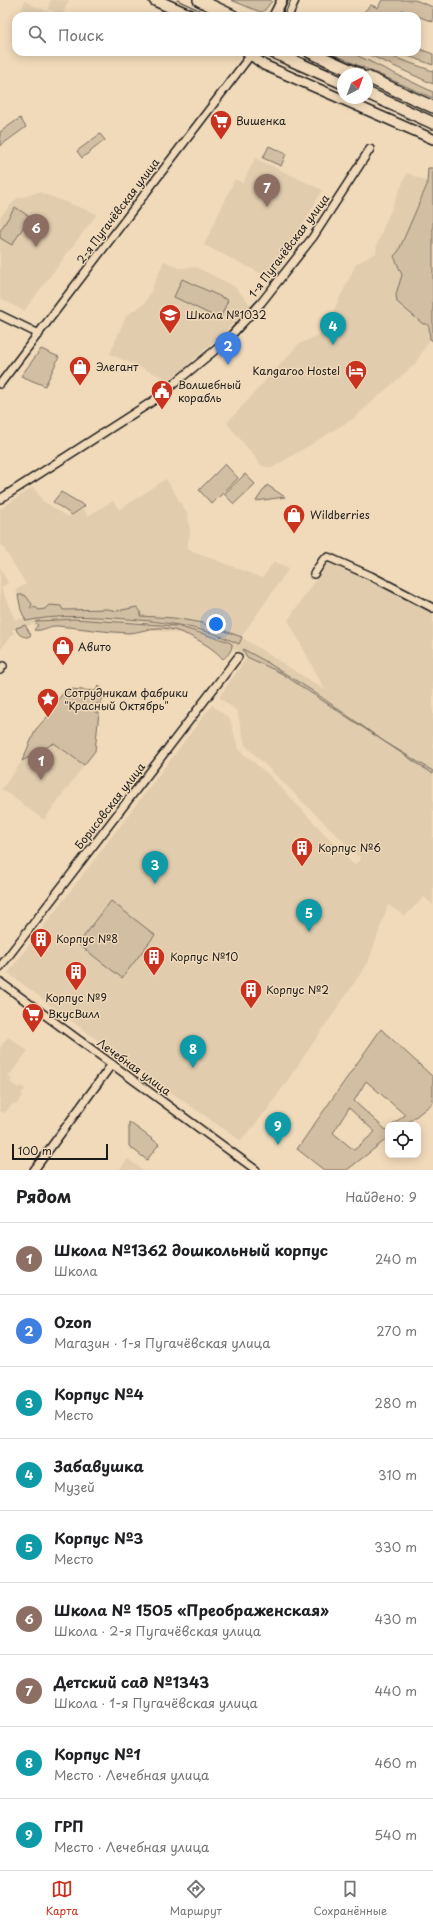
<!DOCTYPE html>
<html lang="ru">
<meta charset="utf-8">
<style>
:root{--surface:#fff;--page:#f6f6f6;--text:#202124;--muted:#757577;--line:#e0e0e0;--accent:#c8321e}
body{margin:0;font-family:"Playpen Sans",sans-serif;background:var(--page);color:var(--text)}
.controls{position:absolute;right:12px;bottom:12px;display:grid;overflow:hidden;border-radius:8px;box-shadow:0 2px 10px #0003}
.controls button{width:36px;height:36px;display:grid;place-items:center;padding:0;border:0;border-bottom:1px solid var(--line);background:var(--surface);color:var(--text);font:20px sans-serif}
.compass{position:absolute;left:337px;top:68px;width:36px;height:36px;border-radius:50%;background:var(--surface);box-shadow:0 2px 10px #0003;rotate:41deg}
.scale{position:absolute;left:12px;bottom:10px;width:96px;box-sizing:border-box;padding-left:4px;border:2px solid #1c1c1c;border-top:0;font-size:11px;line-height:14px;white-space:nowrap;color:#1c1c1c;-webkit-text-stroke:3px #f1daba;paint-order:stroke}
.you{position:absolute;left:216px;top:624px;width:14px;height:14px;margin:-10px;border:3px solid #fff;border-radius:50%;background:#1a73e8;box-shadow:0 0 0 6px #1a73e833}
.badge{display:grid;place-items:center;width:26px;height:26px;border-radius:50%;background:var(--accent);color:#fff;font-size:13px;font-weight:700}
.pin{position:absolute;translate:-50% -33px;filter:drop-shadow(0 1px 2px #0008)}
.pin::after{content:'';position:absolute;top:21px;width:14px;height:12px;background:inherit;clip-path:polygon(0 0,100% 0,50% 100%)}
.list{margin:0;padding:0;list-style:none}
h2{display:flex;justify-content:space-between;align-items:center;height:52px;margin:0;padding:0 16px;font-size:17px}
h2 small{font-size:13px;font-weight:400;color:var(--muted)}
.list li{display:grid;grid-template-columns:26px 1fr auto;gap:12px;align-items:center;box-sizing:border-box;height:72px;padding:0 16px;border-top:1px solid var(--line)}
.list b{display:block;font-size:15px;white-space:nowrap}
.list p{margin:0;font-size:13px;white-space:nowrap;color:var(--muted)}
.list em{font-size:13px;font-style:normal;color:var(--muted)}
.icon{flex:none;width:22px;height:22px;fill:none;stroke:currentColor;stroke-width:2;stroke-linecap:round;stroke-linejoin:round}
.map{position:relative;flex:none;width:433px;height:1170px;overflow:hidden}
.search{position:absolute;background:var(--surface);box-shadow:0 2px 10px #0003;left:12px;right:12px;top:12px;height:44px;display:flex;align-items:center;gap:10px;box-sizing:border-box;padding:0 14px;border-radius:12px;color:var(--muted);font-size:15px}
.sheet{height:700px;background:var(--surface)}
nav{display:flex;justify-content:space-around;align-items:center;box-sizing:border-box;height:56px;border-top:1px solid var(--line);background:var(--surface);font-size:11px;color:var(--muted)}
nav a{display:grid;justify-items:center;gap:2px}
nav .on{color:var(--accent)}
.map>svg:first-child{display:block}
</style>
<div class="map">
<svg width="433" height="1170" viewBox="0 0 433 1170">
<rect width="100%" height="100%" fill="#f1daba"/>
<filter id="ink" filterUnits="userSpaceOnUse"><feTurbulence type="fractalNoise" baseFrequency=".025" numOctaves="2"/><feDisplacementMap in="SourceGraphic" scale="8" xChannelSelector="R" yChannelSelector="G"/><feConvolveMatrix kernelMatrix="1 2 1 2 8 2 1 2 1" color-interpolation-filters="sRGB"/></filter>
<g filter="url(#ink)">
<g fill="#e1ccae">
<path d="M51 0H69L62 15 48 9Z"/>
<path d="M25 1 32 5 56 15 19 16Z"/>
<path d="M255 158 322 190 274 280 204 245 235 179 243 183Z"/>
<path d="M407 173 428 182 398 252 394 256 420 316 429 327 430 339 415 364 354 418 272 468 262 466 227 423 299 344 323 333 356 264 376 253 377 244 386 221Z"/>
<path d="M39 192 97 214 24 311 0 298V217L16 199Z"/>
<path d="M164 261 179 268 196 267 234 286 252 306 171 381 110 354 126 316 146 302Z"/>
<path d="M166 479 188 515 190 533 187 549 262 578 274 562 289 568 241 637 325 690 288 620 329 561 433 611V905L424 897 405 916 388 905 368 963 268 1109 241 1141 113 1052 8 973 212 705 230 719 238 749 269 775 354 865 361 859 245 745 237 711 219 697 247 657 227 645 200 636 74 620 38 628 34 624 12 630 14 633 0 650V567L8 583 1 587 15 620 25 618 16 590 26 584 0 542V509L33 487 43 501 68 517 83 509 88 516 113 501 119 510Z"/>
<path d="M54 743 84 765 44 820 2 789 22 761Z"/>
<path d="M8 1037 28 1051 8 1077 12 1079 10 1082 18 1088 21 1086 25 1089 21 1094 23 1096 16 1105 14 1103 4 1113 0 1111V1048Z"/>
<path d="M128 1159 143 1170H119Z"/>
</g>
<g fill="#d2bea3" stroke="#776d60" fill-rule="evenodd">
<path d="M231 0H269L272 1 264 11 260 12Z"/>
<path d="M382 0H415L433 7V22L402 10 399 16H359L371 5 378 8Z"/>
<path d="M417 48 433 54V65L397 52H417Z"/>
<path d="M328 52H350L433 92V98Z"/>
<path d="M363 52H379L433 71V84Z"/>
<path d="M20 118 26 127 0 146V132Z"/>
<path d="M100 134 105 140 82 158 77 151Z"/>
<path d="M269 146 286 154 281 166 263 158Z"/>
<path d="M428 168H433V341L430 339 429 327 427 324H423L397 302 396 294 402 275 394 256 398 252 427 185Z"/>
<path d="M15 207 30 217 12 245 0 238V231Z"/>
<path d="M182 279 228 300 220 319 174 297Z"/>
<path d="M41 349 59 357 45 386 21 376Z"/>
<path d="M225 464 238 478 212 504 199 490Z"/>
<path d="M245 474 255 484 234 504 224 494Z"/>
<path d="M267 485 285 497 256 501Z"/>
<path d="M61 492 85 506 72 515 53 502Z"/>
<path d="M18 595H25L32 604 30 609 35 607 39 610 45 609 49 605 61 606 63 610 108 609 117 611 137 607 141 612 140 616 174 618 202 623 242 637 239 644C199 625 158 621 114 618 84 616 56 615 26 621L21 610Z"/>
<path d="M74 619 177 626 227 641 232 644C232 651 228 655 223 659 210 644 178 627 158 628 148 628 138 633 128 633 104 632 81 628 58 626 49 625 42 632 34 630L38 625 35 622 38 621Z"/>
<path d="M25 625 31 635 28 637C22 637 17 634 16 628Z"/>
<path d="M243 649 265 661 311 690 385 742 433 771V774L281 673 247 657Z"/>
<path d="M99 686 104 691 101 704H96L95 712H99L95 751 84 765 54 743 22 761 36 729 49 715 47 713 65 691H69L70 689 95 691Z"/>
<path d="M111 901 155 935 122 978 78 944Z"/>
<path d="M381 1029 433 1077V1103L405 1125H392L405 1115 366 1081 354 1101 386 1130 388 1129V1138L347 1170H324L297 1149ZM349 1108 375 1132 354 1150 333 1133Z"/>
<path d="M129 1122 159 1144 147 1160 129 1146Z"/>
</g>
<g fill="none" stroke-linecap="round" stroke-linejoin="round">
<g stroke="#1c1c1c" stroke-width="10">
<g id="street">
<path d="M0 315 39 334"/>
<path d="M0 384 253 52"/>
<path d="M0 499 153 401 225 342 261 303 313 237 370 149"/>
<path d="M314 574 323 560 328 557 371 576 433 608"/>
<path d="M0 670 3 666"/>
<path d="M0 967 238 657"/>
<path d="M0 982 256 1170"/>
<path d="M34 1170 112 1064"/>
</g>
</g>
<g stroke="#1c1c1c" stroke-width="12">
<g id="secondary">
<path d="M274 16 282 0"/>
<path d="M287 16 294 0"/>
<path d="M247 52 264 65 433 139"/>
</g>
</g>
<g stroke="#1c1c1c" stroke-width="14">
<g id="primary">
<path d="M155 0 191 16"/>
<path d="M199 0 233 16"/>
<path d="M273 52 343 83"/>
<path d="M310 52 359 74"/>
<path d="M367 77 433 107"/>
<path d="M367 93 433 123"/>
</g>
</g>
<use href="#street" stroke="#f1daba" stroke-width="7"/>
<use href="#secondary" stroke="#f1daba" stroke-width="9"/>
<use href="#primary" stroke="#f1daba" stroke-width="11"/>
<g stroke="#1c1c1c" stroke-width="1">
<path d="M177 0 212 16"/>
<path d="M284 16 291 0"/>
</g>
</g>
</g>
<defs>
<g id="supermarket-pin" transform="scale(1.15)"><path d="M0 17L-7.5 6A9.5 9.5 0 1 1 7.5 6Z" fill="#c8321e" stroke="#f1daba"/><path d="M-6-5.5h2.5l.6 2H6L4.5 2H-2.5L-4.4-4H-6ZM-1.5 3.2a1.3 1.3 0 1 0 .1 0ZM3 3.2a1.3 1.3 0 1 0 .1 0Z" fill="#fff"/></g>
<g id="school-pin" transform="scale(1.15)"><path d="M0 17L-7.5 6A9.5 9.5 0 1 1 7.5 6Z" fill="#c8321e" stroke="#f1daba"/><path d="M0-5L7-2L0 1L-7-2ZM-4 1L0 2.5L4 1V4Q0 6-4 4Z" fill="#fff"/></g>
<g id="shop-pin" transform="scale(1.15)"><path d="M0 17L-7.5 6A9.5 9.5 0 1 1 7.5 6Z" fill="#c8321e" stroke="#f1daba"/><path d="M-5-2.5h2.3a2.7 3.5 0 0 1 5.4 0H5L5.5 6h-11ZM-1.5-2.5h3a1.5 2.3 0 0 0-3 0Z" fill="#fff"/></g>
<g id="hotel-pin" transform="scale(1.15)"><path d="M0 17L-7.5 6A9.5 9.5 0 1 1 7.5 6Z" fill="#c8321e" stroke="#f1daba"/><path d="M-6-4.5h1.5V1H6V5H4.5V3h-9V5H-6ZM-4 0a1.8 1.8 0 1 1 3.6 0ZM.5 0V-2.5h3Q6-2.5 6 0Z" fill="#fff"/></g>
<g id="civic-pin" transform="scale(1.15)"><path d="M0 17L-7.5 6A9.5 9.5 0 1 1 7.5 6Z" fill="#c8321e" stroke="#f1daba"/><path d="M-.6-6.5H3V-4.5H.6V-3L4-1V1h2V6H-6V1h2V-1L-.6-3ZM-1.2 2.5V6h2.4V2.5Z" fill="#fff"/></g>
<g id="sight-pin" transform="scale(1.15)"><path d="M0 17L-7.5 6A9.5 9.5 0 1 1 7.5 6Z" fill="#c8321e" stroke="#f1daba"/><path d="M0-6L1.8-2.2L6-1.7L2.9 1.2L3.7 5.4L0 3.3L-3.7 5.4L-2.9 1.2L-6-1.7L-1.8-2.2Z" fill="#fff"/></g>
<g id="building-pin" transform="scale(1.15)"><path d="M0 17L-7.5 6A9.5 9.5 0 1 1 7.5 6Z" fill="#c8321e" stroke="#f1daba"/><path d="M-4-6H4V6H1V3H-1V6H-4ZM-2.5-4.3h1.7v1.8h-1.7ZM.8-4.3h1.7v1.8H.8ZM-2.5-1h1.7V.8h-1.7ZM.8-1h1.7V.8H.8Z" fill="#fff"/></g>
</defs>
<g fill-rule="evenodd">
<use href="#supermarket-pin" x="221" y="121"/>
<use href="#school-pin" x="170" y="315"/>
<use href="#shop-pin" x="80" y="367"/>
<use href="#hotel-pin" x="356" y="371"/>
<use href="#civic-pin" x="162" y="391"/>
<use href="#shop-pin" x="294" y="515"/>
<use href="#shop-pin" x="63" y="647"/>
<use href="#sight-pin" x="48" y="699"/>
<use href="#building-pin" x="302" y="848"/>
<use href="#building-pin" x="41" y="939"/>
<use href="#building-pin" x="154" y="957"/>
<use href="#building-pin" x="76" y="972"/>
<use href="#building-pin" x="251" y="990"/>
<use href="#supermarket-pin" x="33" y="1014"/>
</g>
<g text-anchor="middle" stroke-width="3" stroke-linejoin="round" paint-order="stroke">
<g font-size="11" fill="#1c1c1c" stroke="#f1daba" text-anchor="start">
<text x="236" y="125">Вишенка</text>
<text x="186" y="319">Школа №1032</text>
<text x="96" y="371">Элегант</text>
<text x="340" y="375" text-anchor="end">Kangaroo Hostel</text>
<text x="178" y="389">Волшебный<tspan x="178" dy="13">корабль</tspan></text>
<text x="310" y="519">Wildberries</text>
<text x="78" y="651">Авито</text>
<text x="64" y="697">Сотрудникам фабрики<tspan x="64" dy="13">"Красный Октябрь"</tspan></text>
<text x="318" y="852">Корпус №6</text>
<text x="56" y="943">Корпус №8</text>
<text x="170" y="961">Корпус №10</text>
<text x="266" y="994">Корпус №2</text>
<text x="76" y="1002" text-anchor="middle">Корпус №9</text>
<text x="48" y="1018">ВкусВилл</text>
</g>
<g font-size="11" fill="#1c1c1c" stroke="#f1daba">
<text transform="translate(118 211) rotate(-53)" y="4">2-я Пугачёвская улица</text>
<text transform="translate(289 246) rotate(-53)" y="4">1-я Пугачёвская улица</text>
<text transform="translate(110 806) rotate(-52)" y="4">Борисовская улица</text>
<text transform="translate(134 1067) rotate(36)" y="4">Лечебная улица</text>
</g>
</g>
</svg>
<div class="controls">
<button><svg class="icon" aria-label="locate" viewBox="0 0 24 24"><circle cx="12" cy="12" r="6"/><path d="M12 2v4M12 18v4M2 12h4M18 12h4"/></svg></button>
</div>
<svg class="compass" viewBox="-18 -18 36 36"><path d="M0-13l5 13h-10z" fill="#e53935"/><path d="M0 13l5-13h-10z" fill="#757577"/></svg>
<div class="scale">100 m</div>
<div class="you"></div>
<div class="pin badge" style="left:41px;top:780px;background:#8d6e63">1</div>
<div class="pin badge" style="left:228px;top:365px;background:#3f7fe0">2</div>
<div class="pin badge" style="left:155px;top:884px;background:#0f9aa8">3</div>
<div class="pin badge" style="left:333px;top:345px;background:#0f9aa8">4</div>
<div class="pin badge" style="left:309px;top:932px;background:#0f9aa8">5</div>
<div class="pin badge" style="left:36px;top:247px;background:#8d6e63">6</div>
<div class="pin badge" style="left:267px;top:207px;background:#8d6e63">7</div>
<div class="pin badge" style="left:193px;top:1068px;background:#0f9aa8">8</div>
<div class="pin badge" style="left:278px;top:1145px;background:#0f9aa8">9</div>
<div class="search"><svg class="icon" aria-label="search" viewBox="0 0 24 24"><circle cx="10" cy="10" r="6"/><path d="M15 15l6 6"/></svg>Поиск</div>
</div>
<section class="sheet">
<h2>Рядом<small>Найдено: 9</small></h2>
<ul class="list">
<li><span class="badge" style="background:#8d6e63">1</span><div><b>Школа №1362 дошкольный корпус</b><p>Школа</p></div><em>240 m</em></li>
<li><span class="badge" style="background:#3f7fe0">2</span><div><b>Ozon</b><p>Магазин · 1-я Пугачёвская улица</p></div><em>270 m</em></li>
<li><span class="badge" style="background:#0f9aa8">3</span><div><b>Корпус №4</b><p>Место</p></div><em>280 m</em></li>
<li><span class="badge" style="background:#0f9aa8">4</span><div><b>Забавушка</b><p>Музей</p></div><em>310 m</em></li>
<li><span class="badge" style="background:#0f9aa8">5</span><div><b>Корпус №3</b><p>Место</p></div><em>330 m</em></li>
<li><span class="badge" style="background:#8d6e63">6</span><div><b>Школа № 1505 «Преображенская»</b><p>Школа · 2-я Пугачёвская улица</p></div><em>430 m</em></li>
<li><span class="badge" style="background:#8d6e63">7</span><div><b>Детский сад №1343</b><p>Школа · 1-я Пугачёвская улица</p></div><em>440 m</em></li>
<li><span class="badge" style="background:#0f9aa8">8</span><div><b>Корпус №1</b><p>Место · Лечебная улица</p></div><em>460 m</em></li>
<li><span class="badge" style="background:#0f9aa8">9</span><div><b>ГРП</b><p>Место · Лечебная улица</p></div><em>540 m</em></li>
</ul>
</section>
<nav>
<a class="on"><svg class="icon" aria-label="map" viewBox="0 0 24 24"><path d="M3 6l6-2 6 2 6-2v14l-6 2-6-2-6 2zM9 4v14M15 6v14"/></svg>Карта</a>
<a><svg class="icon" aria-label="directions" viewBox="0 0 24 24"><path d="M12 3l9 9-9 9-9-9zM9 14v-3h6M13 9l2 2-2 2"/></svg>Маршрут</a>
<a><svg class="icon" aria-label="saved" viewBox="0 0 24 24"><path d="M7 4h10v16l-5-4-5 4z"/></svg>Сохранённые</a>
</nav>
